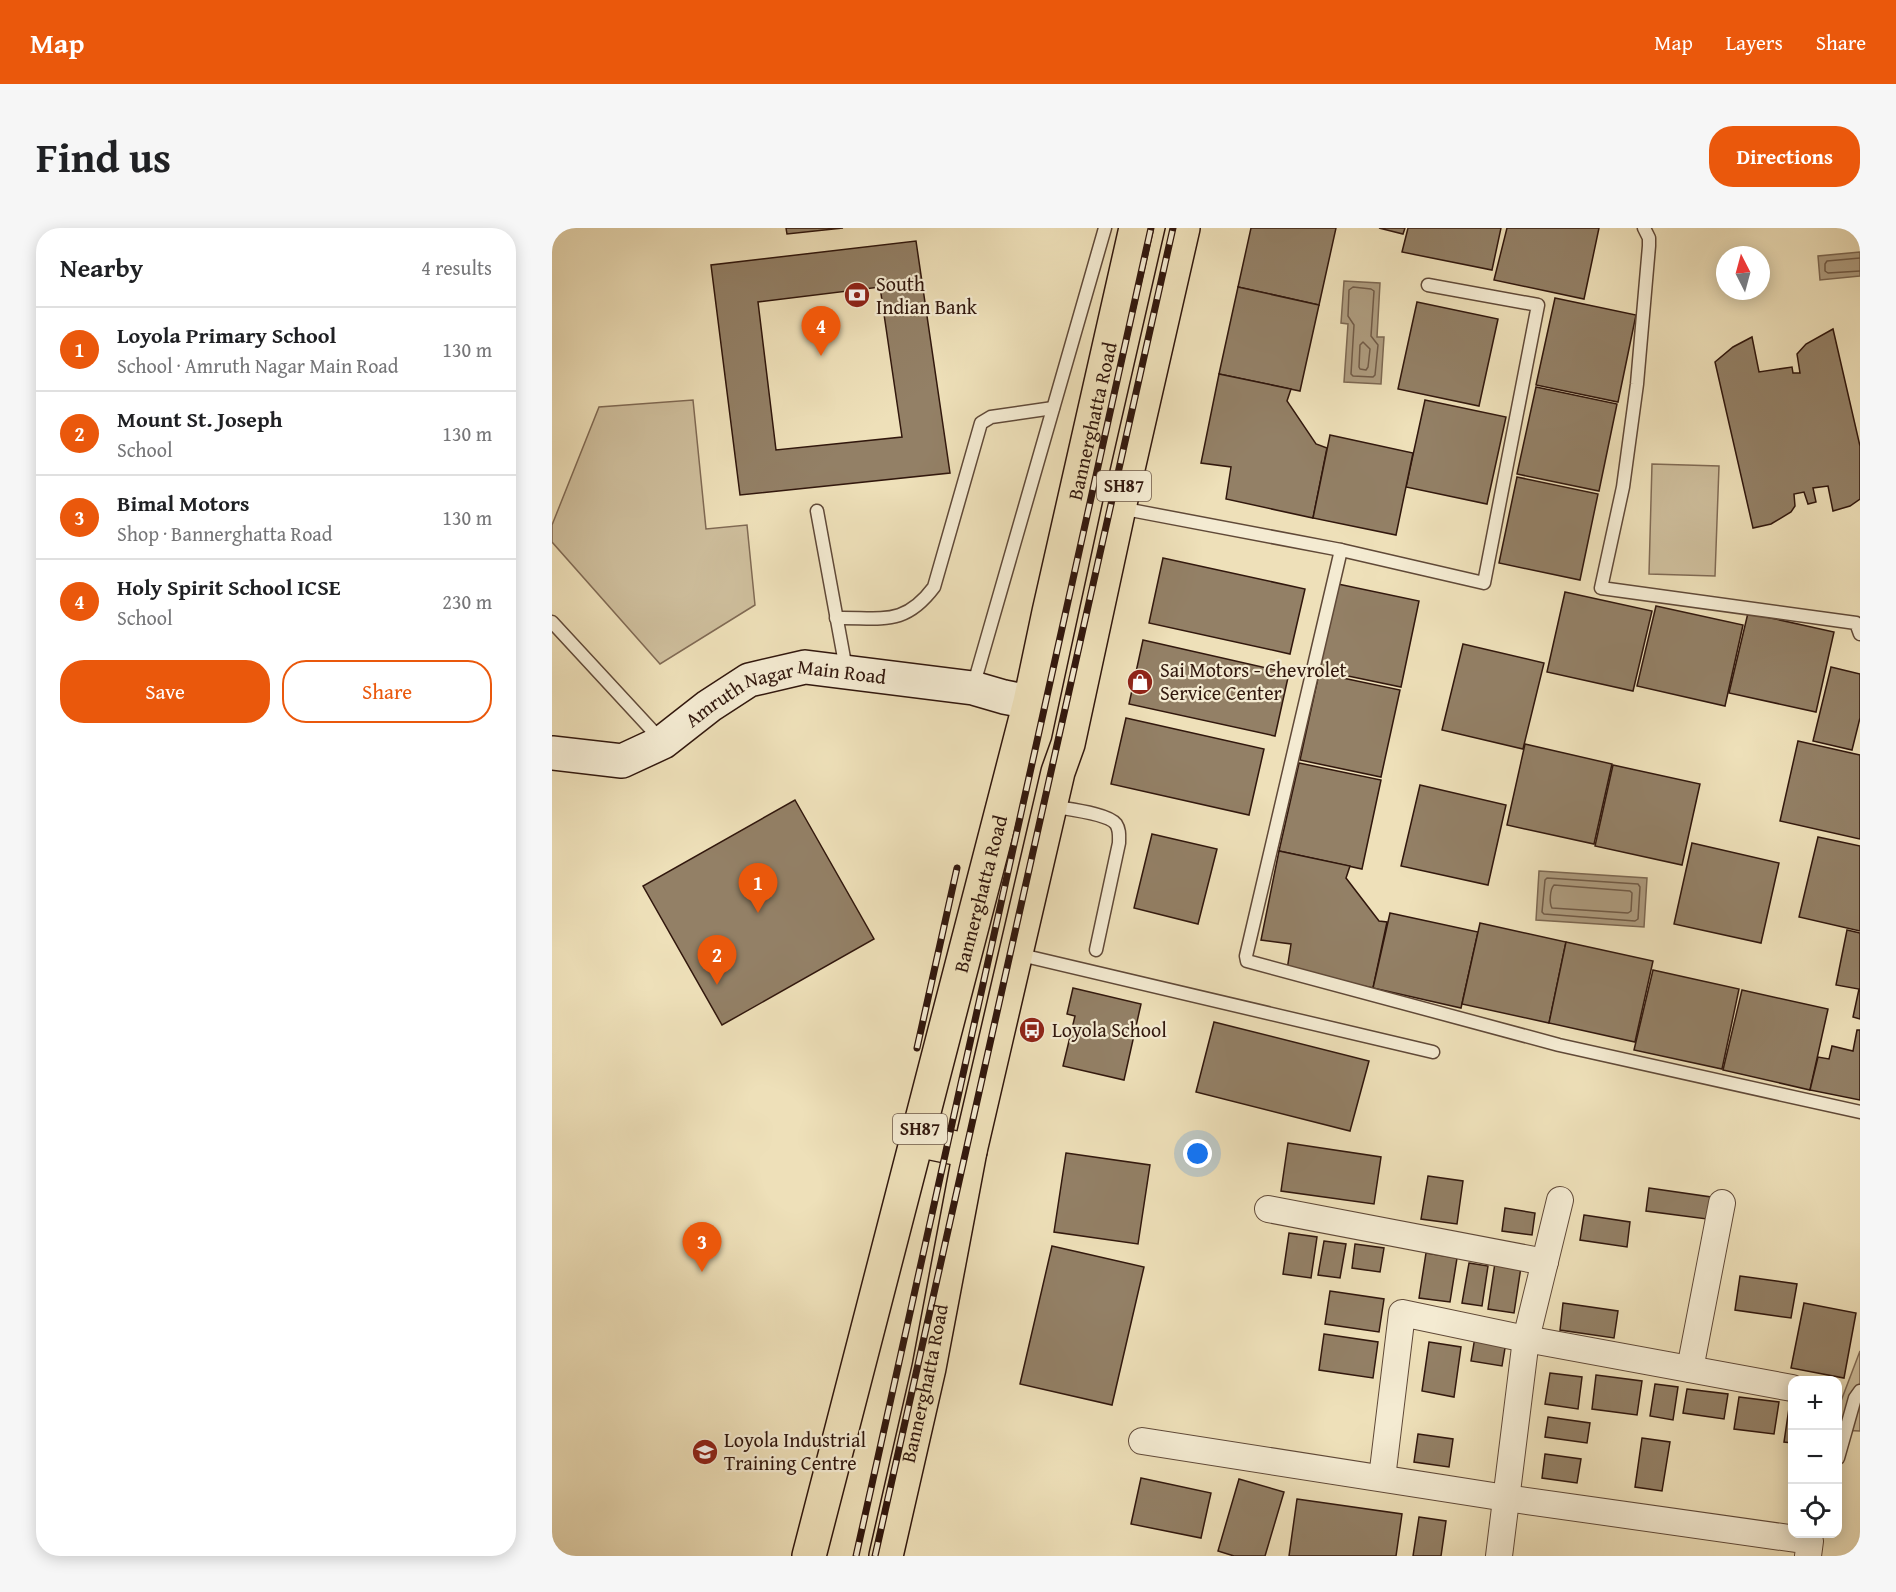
<!DOCTYPE html>
<meta charset="utf-8">
<style>
:root{--surface:#fff;--page:#f6f6f6;--text:#202124;--muted:#757577;--line:#e0e0e0;--accent:#ea580c}
body{margin:0;font-family:"Gentium Book Plus",serif;background:var(--page);color:var(--text)}
.controls{position:absolute;right:18px;bottom:18px;display:grid;overflow:hidden;border-radius:12px;box-shadow:0 3px 15px #0003}
.controls button{width:54px;height:54px;display:grid;place-items:center;padding:0;border:0;border-bottom:2px solid var(--line);background:var(--surface);color:var(--text);font:30px sans-serif}
.compass{position:absolute;left:1164px;top:18px;width:54px;height:54px;border-radius:50%;background:var(--surface);box-shadow:0 3px 15px #0003;rotate:354deg}
.you{position:absolute;left:646px;top:926px;width:21px;height:21px;margin:-15px;border:4px solid #fff;border-radius:50%;background:#1a73e8;box-shadow:0 0 0 9px #1a73e833}
.badge{display:grid;place-items:center;width:39px;height:39px;border-radius:50%;background:var(--accent);color:#fff;font-size:20px;font-weight:700}
.pin{position:absolute;translate:-50% -50px;filter:drop-shadow(0 2px 3px #0008)}
.pin::after{content:'';position:absolute;top:32px;width:21px;height:18px;background:inherit;clip-path:polygon(0 0,100% 0,50% 100%)}
.list{margin:0;padding:0;list-style:none}
h2{display:flex;justify-content:space-between;align-items:center;height:78px;margin:0;padding:0 24px;font-size:26px}
h2 small{font-size:20px;font-weight:400;color:var(--muted)}
.list li{display:grid;grid-template-columns:39px 1fr auto;gap:18px;align-items:center;box-sizing:border-box;height:84px;padding:0 24px;border-top:2px solid var(--line)}
.list b{display:block;font-size:22px;white-space:nowrap}
.list p{margin:0;font-size:20px;white-space:nowrap;color:var(--muted)}
.list em{font-size:20px;font-style:normal;color:var(--muted)}
.actions{display:flex;gap:12px;padding:18px 24px}
.actions a{flex:1;padding:14px 0;border:2px solid var(--accent);border-radius:24px;text-align:center;font-size:21px;color:var(--accent)}
.actions .main{background:var(--accent);color:#fff}
.icon{flex:none;width:33px;height:33px;fill:none;stroke:currentColor;stroke-width:2;stroke-linecap:round;stroke-linejoin:round}
.map{position:relative;flex:none;width:1308px;height:1328px;overflow:hidden;border-radius:24px}
header{display:flex;align-items:center;gap:36px;box-sizing:border-box;height:84px;padding:0 30px;background:var(--accent);color:#fff}
header strong{font-size:28px}
nav{display:flex;gap:33px;margin-inline-start:auto;font-size:21px}
.intro{display:flex;align-items:center;justify-content:space-between;box-sizing:border-box;height:144px;padding:0 36px}
h1{margin:0;font-size:42px}
.button{padding:15px 27px;border-radius:24px;background:var(--accent);color:#fff;font-size:21px;font-weight:700}
main{display:flex;gap:36px;padding:0 36px}
aside{flex:1;background:var(--surface);border-radius:24px;box-shadow:0 3px 15px #0003}
.map>svg:first-child{display:block}
</style>
<header>
<strong>Map</strong>
<nav><a>Map</a><a>Layers</a><a>Share</a></nav>
</header>
<div class="intro"><h1>Find us</h1><a class="button">Directions</a></div>
<main>
<aside>
<h2>Nearby<small>4 results</small></h2>
<ul class="list">
<li><span class="badge">1</span><div><b>Loyola Primary School</b><p>School · Amruth Nagar Main Road</p></div><em>130 m</em></li>
<li><span class="badge">2</span><div><b>Mount St. Joseph</b><p>School</p></div><em>130 m</em></li>
<li><span class="badge">3</span><div><b>Bimal Motors</b><p>Shop · Bannerghatta Road</p></div><em>130 m</em></li>
<li><span class="badge">4</span><div><b>Holy Spirit School ICSE</b><p>School</p></div><em>230 m</em></li>
</ul>
<div class="actions"><a class="main">Save</a><a>Share</a></div>
</aside>
<div class="map">
<svg width="1308" height="1328" viewBox="0 0 1308 1328">
<rect width="100%" height="100%" fill="#eee0b9"/>
<filter id="stains"><feTurbulence type="fractalNoise" baseFrequency=".00333" numOctaves="4"/><feColorMatrix values="0 0 0 0 .2 0 0 0 0 .09 0 0 0 0 .02 0 0 0 .5 -.17"/></filter>
<radialGradient id="worn" r=".72"><stop offset=".6" stop-color="#630" stop-opacity="0"/><stop offset="1" stop-color="#630" stop-opacity=".3"/></radialGradient>
<g fill="#cebe9c" stroke="#806a54" stroke-width="1.5">
<path d="M141 172 154 301 195 297 203 377 108 436 0 314V297L47 179Z"/>
<path d="M1100 236 1167 238 1163 348 1097 346Z"/>
<path d="M1308 1123V1203L1286 1202V1181Z"/>
</g>
<g fill="#ae9c7f" stroke="#7c6751" stroke-width="1.5">
<path d="M1308 24V48L1268 52 1266 28Z"/>
<path d="M792 53 828 55 825 109H832L829 156 792 154 796 96 789 95Z"/>
<path d="M987 643 1095 650 1092 699 984 692Z"/>
</g>
<g fill="none" stroke-linecap="round" stroke-linejoin="round">
<g stroke="#705a46" stroke-width="1.5">
<path d="M1308 30 1275 33 1273 36V43L1276 45 1308 43"/>
<path d="M801 59 819 61 822 63 819 108 826 117 823 147 821 149 801 148 799 146 802 97 796 88 797 62Z"/>
<path d="M811 114 818 121 816 139 814 142 808 141 807 139 808 117Z"/>
<path d="M995 650 1086 656 1088 659 1086 691 1083 693 992 686 990 684 993 652Z"/>
<path d="M1002 657 1078 663 1080 665 1079 683 1076 685 1000 680C997 675 998 661 1002 657Z"/>
</g>
</g>
<g fill="#938066" stroke="#31170d" stroke-width="1.5" fill-rule="evenodd">
<path d="M234 0H291L235 6Z"/>
<path d="M699 0H784L767 77 686 59Z"/>
<path d="M827 0H853L851 6Z"/>
<path d="M856 0H949L940 42 850 24Z"/>
<path d="M955 0H1047L1032 71 942 52Z"/>
<path d="M364 13 398 245 188 267 159 37ZM328 59 350 209 224 222 206 74Z"/>
<path d="M686 59 767 77 748 163 667 146Z"/>
<path d="M1003 70 1084 87 1066 174 984 157Z"/>
<path d="M865 74 946 91 927 178 846 161Z"/>
<path d="M1281 101 1308 218V271L1298 278 1281 283 1276 258 1261 260 1264 274 1256 276 1252 264 1242 266 1243 278 1239 284 1219 296 1201 300 1163 134 1181 119 1200 109 1207 144 1240 139 1241 145H1248L1245 126 1254 116Z"/>
<path d="M667 146 739 161 735 173 764 216 775 220 761 290 674 271 679 239 649 235Z"/>
<path d="M984 159 1065 176 1047 263 965 246Z"/>
<path d="M873 172 954 189 935 276 854 259Z"/>
<path d="M778 207 861 225 844 307 761 290Z"/>
<path d="M965 249 1046 266 1028 352 947 335Z"/>
<path d="M611 330 753 361 738 426 597 395Z"/>
<path d="M786 356 867 373 849 459 767 442Z"/>
<path d="M1013 364 1100 383 1081 463 995 444Z"/>
<path d="M1104 378 1191 397 1173 478 1085 458Z"/>
<path d="M1196 385 1282 404 1264 484 1177 465Z"/>
<path d="M591 412 737 445 723 508 577 476Z"/>
<path d="M911 416 992 435 971 521 890 502Z"/>
<path d="M1279 439 1308 446V490L1300 522 1261 513Z"/>
<path d="M767 445 848 462 829 549 748 532Z"/>
<path d="M574 490 712 521 697 587 559 556Z"/>
<path d="M1246 513 1308 527V611L1228 593Z"/>
<path d="M973 516 1060 536 1042 616 955 597Z"/>
<path d="M747 535 829 552 810 641 727 623Z"/>
<path d="M1061 537 1148 556 1130 637 1043 618Z"/>
<path d="M868 557 954 577 936 657 849 638Z"/>
<path d="M243 572 322 711 170 797 91 658Z"/>
<path d="M600 606 665 621 646 696 582 680Z"/>
<path d="M1266 609 1308 618V703L1247 689Z"/>
<path d="M1140 615 1227 635 1209 715 1122 696Z"/>
<path d="M727 623 798 638 794 650 827 693 835 694 821 760 735 742 739 716 709 712Z"/>
<path d="M838 685 926 704 909 780 821 760Z"/>
<path d="M928 695 1014 714 997 795 910 776Z"/>
<path d="M1295 702 1308 705V791L1301 789 1307 761 1284 757Z"/>
<path d="M1014 714 1101 733 1083 814 997 795Z"/>
<path d="M1101 742 1187 761 1170 841 1082 822Z"/>
<path d="M521 760 589 776 572 852 511 838 523 788 515 786Z"/>
<path d="M1190 762 1276 781 1258 862 1171 842Z"/>
<path d="M662 794 817 833 798 903 644 864Z"/>
<path d="M1305 802H1308V872L1258 862 1266 829 1277 831 1280 818 1301 823Z"/>
<path d="M736 915 829 929 822 976 729 963Z"/>
<path d="M514 925 598 937 586 1016 502 1004Z"/>
<path d="M876 948 911 953 905 996 869 991Z"/>
<path d="M1097 960 1159 969 1155 991 1094 983Z"/>
<path d="M953 980 983 985 980 1007 950 1003Z"/>
<path d="M1032 987 1078 994 1075 1019 1028 1012Z"/>
<path d="M737 1005 765 1009 759 1050 731 1046Z"/>
<path d="M772 1013 794 1016 788 1050 766 1047Z"/>
<path d="M803 1016 832 1020 828 1044 800 1040Z"/>
<path d="M500 1018 592 1039 560 1177 468 1156Z"/>
<path d="M874 1025 905 1030 898 1074 867 1070Z"/>
<path d="M917 1035 936 1038 930 1078 910 1075Z"/>
<path d="M943 1035 969 1039 962 1085 936 1081Z"/>
<path d="M1188 1048 1245 1056 1239 1090 1183 1082Z"/>
<path d="M778 1063 832 1071 827 1104 773 1096Z"/>
<path d="M1011 1075 1066 1083 1062 1110 1008 1102Z"/>
<path d="M1252 1075 1304 1085 1292 1150 1239 1140Z"/>
<path d="M772 1106 826 1114 821 1150 767 1142Z"/>
<path d="M923 1109 954 1114 950 1138 919 1133Z"/>
<path d="M877 1114 909 1119 902 1169 870 1163Z"/>
<path d="M998 1145 1030 1149 1026 1181 993 1176Z"/>
<path d="M1044 1147 1090 1153 1085 1187 1040 1181Z"/>
<path d="M1103 1156 1126 1159 1121 1192 1098 1188Z"/>
<path d="M1135 1161 1176 1166 1172 1191 1131 1185Z"/>
<path d="M1187 1169 1227 1174 1222 1206 1182 1201Z"/>
<path d="M1237 1180H1240V1215L1232 1214Z"/>
<path d="M996 1189 1038 1195 1035 1215 993 1209Z"/>
<path d="M866 1206 901 1211 897 1239 862 1234Z"/>
<path d="M1090 1210 1118 1214 1110 1263 1083 1259Z"/>
<path d="M993 1226 1029 1231 1025 1255 990 1250Z"/>
<path d="M589 1250 659 1265 649 1310 579 1296Z"/>
<path d="M687 1251 732 1264 713 1328H682L666 1323Z"/>
<path d="M745 1271 850 1286 844 1328H737Z"/>
<path d="M867 1289 894 1293 889 1328H861Z"/>
</g>
<g fill="none" stroke-linecap="round" stroke-linejoin="round">
<g stroke="#604938" stroke-width="15">
<g id="lane">
<path d="M1092 0 1097 10V18L1085 156 1071 259 1049 360 1304 395 1308 406"/>
<path d="M568 280 789 322 932 355 986 77 876 57"/>
<path d="M265 283 294 441"/>
<path d="M789 322 694 728 695 733 1007 817 1308 884"/>
<path d="M284 390C330 389 352 399 382 359L429 195 439 189 501 180"/>
<path d="M0 394 110 513"/>
<path d="M421 459 553 0"/>
<path d="M499 578C513 581 556 585 564 596 568 602 567 608 567 615L544 722"/>
<path d="M465 726 881 824"/>
<path d="M1286 1230 1303 1170 1308 1163"/>
</g>
</g>
<g stroke="#604938" stroke-width="28">
<g id="street">
<path d="M716 981 993 1034"/>
<path d="M1138 1141 1170 975"/>
<path d="M590 1213 954 1270 1258 1313 1256 1328"/>
<path d="M830 1250 850 1085 974 1111 1240 1160"/>
<path d="M947 1328 974 1111 1008 972"/>
</g>
</g>
<g stroke="#31170d" stroke-width="36">
<g id="secondary">
<path id="s1" d="M0 525 70 533 111 514 157 478 197 452 253 439 421 460 452 469 478 474"/>
</g>
</g>
<g stroke="#31170d" stroke-width="36">
<g id="primary">
<path d="M365 912 418 923"/>
<path id="s2" d="M257 1328 478 474 497 384 584 0"/>
<path id="s3" d="M334 1328 377 1140 418 923 506 544 516 516 567 280 631 0"/>
</g>
</g>
<use href="#lane" stroke="#f4ebd2" stroke-width="12"/>
<use href="#street" stroke="#f4ebd2" stroke-width="26"/>
<use href="#secondary" stroke="#f4ebd2" stroke-width="33"/>
<use href="#primary" stroke="#eee0b9" stroke-width="33"/>
<g stroke="#31170d" stroke-width="7">
<g id="rail">
<path d="M365 820 405 640"/>
<path d="M304 1328 599 0"/>
<path d="M323 1328 621 0"/>
</g>
</g>
<use href="#rail" stroke="#f4ebd2" stroke-width="4.5" stroke-dasharray="14" stroke-linecap="butt"/>
</g>
<defs>
<g id="bank-disc" transform="scale(1.35)"><circle r="9.5" fill="#8f2418" stroke="#f4ebd2"/><path d="M-6-4H6V4H-6ZM0-2.3a2.3 2.3 0 1 0 0 4.6a2.3 2.3 0 1 0 0-4.6Z" fill="#fff"/></g>
<g id="shop-disc" transform="scale(1.35)"><circle r="9.5" fill="#8f2418" stroke="#f4ebd2"/><path d="M-5-2.5h2.3a2.7 3.5 0 0 1 5.4 0H5L5.5 6h-11ZM-1.5-2.5h3a1.5 2.3 0 0 0-3 0Z" fill="#fff"/></g>
<g id="bus-disc" transform="scale(1.35)"><circle r="9.5" fill="#8f2418" stroke="#f4ebd2"/><path d="M-5-6H5V4H4V6H2V4H-2V6H-4V4H-5ZM-3.5-4V0h7V-4ZM-3.5 1.2v1.5H-2V1.2ZM2 1.2v1.5H3.5V1.2Z" fill="#fff"/></g>
<g id="university-disc" transform="scale(1.35)"><circle r="9.5" fill="#8f2418" stroke="#f4ebd2"/><path d="M0-5L7-2L0 1L-7-2ZM-4 1L0 2.5L4 1V4Q0 6-4 4Z" fill="#fff"/></g>
</defs>
<g fill-rule="evenodd">
<use href="#bank-disc" x="305" y="67"/>
<use href="#shop-disc" x="588" y="454"/>
<use href="#bus-disc" x="480" y="802"/>
<use href="#university-disc" x="153" y="1224"/>
</g>
<g text-anchor="middle" stroke-width="4.5" stroke-linejoin="round" paint-order="stroke">
<g fill="#f4ebd2" stroke="#6c5748" stroke-width="1.5">
<rect x="545" y="243" width="54" height="30" rx="4.5"/>
<rect x="341" y="886" width="54" height="30" rx="4.5"/>
</g>
<g font-size="18" font-weight="bold" fill="#31170d">
<text x="572" y="264">SH87</text>
<text x="368" y="907">SH87</text>
</g>
<g font-size="20" fill="#31170d" stroke="#f4ebd2" text-anchor="start">
<text x="324" y="63">South<tspan x="324" dy="23">Indian Bank</tspan></text>
<text x="608" y="449">Sai Motors - Chevrolet<tspan x="608" dy="23">Service Center</tspan></text>
<text x="500" y="809">Loyola School</text>
<text x="172" y="1219">Loyola Industrial<tspan x="172" dy="23">Training Centre</tspan></text>
</g>
<g font-size="20" fill="#31170d" stroke="#f4ebd2">
<text dy="7" stroke="none"><textPath href="#s2" startOffset="1170">Bannerghatta Road</textPath></text>
<text dy="7" stroke="none"><textPath href="#s1" startOffset="254">Amruth Nagar Main Road</textPath></text>
<text dy="7" stroke="none"><textPath href="#s2" startOffset="684">Bannerghatta Road</textPath></text>
<text dy="7" stroke="none"><textPath href="#s3" startOffset="177">Bannerghatta Road</textPath></text>
</g>
</g>
<rect width="100%" height="100%" filter="url(#stains)"/>
<rect width="100%" height="100%" fill="url(#worn)"/>
</svg>
<div class="controls">
<button>+</button>
<button>−</button>
<button><svg class="icon" aria-label="locate" viewBox="0 0 24 24"><circle cx="12" cy="12" r="6"/><path d="M12 2v4M12 18v4M2 12h4M18 12h4"/></svg></button>
</div>
<svg class="compass" viewBox="-18 -18 36 36"><path d="M0-13l5 13h-10z" fill="#e53935"/><path d="M0 13l5-13h-10z" fill="#757577"/></svg>
<div class="you"></div>
<div class="pin badge" style="left:206px;top:685px">1</div>
<div class="pin badge" style="left:165px;top:757px">2</div>
<div class="pin badge" style="left:150px;top:1044px">3</div>
<div class="pin badge" style="left:269px;top:128px">4</div>
</div>
</main>
